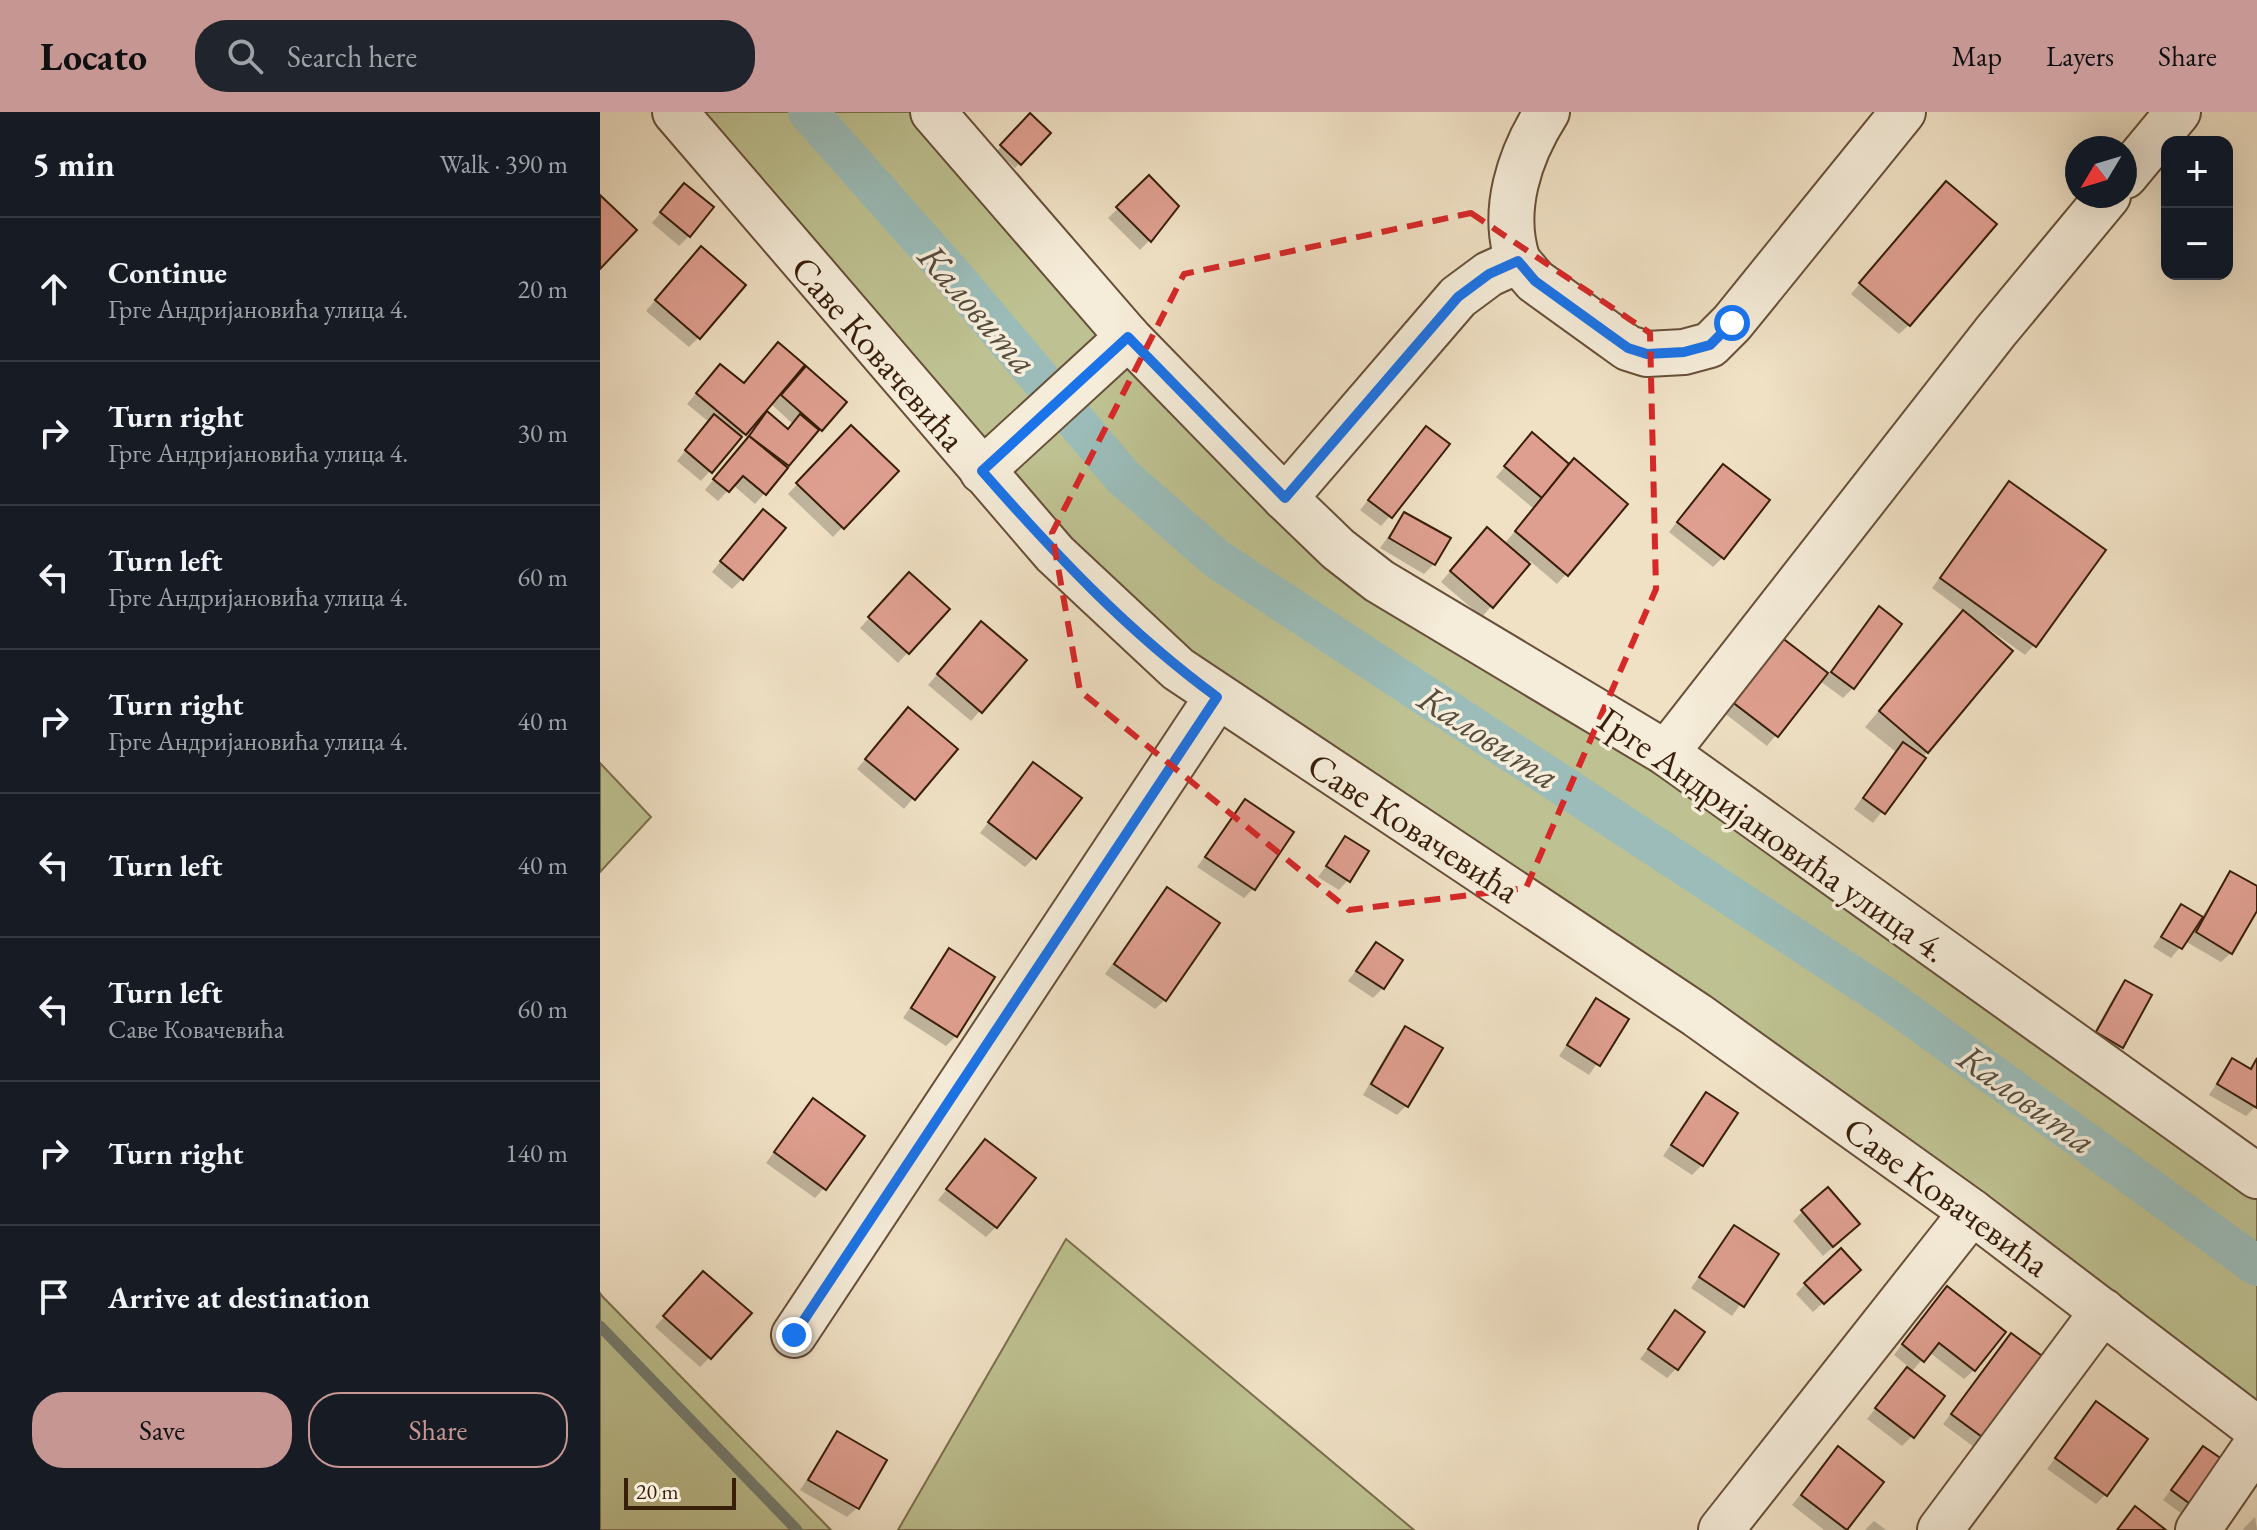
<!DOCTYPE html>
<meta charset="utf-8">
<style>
:root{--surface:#171b24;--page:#20242c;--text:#f1f3f6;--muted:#9ea1a6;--line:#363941;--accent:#c59692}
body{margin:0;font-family:"EB Garamond",serif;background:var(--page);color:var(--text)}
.controls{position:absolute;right:24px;top:24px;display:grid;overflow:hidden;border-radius:16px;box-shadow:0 8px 32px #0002}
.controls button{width:72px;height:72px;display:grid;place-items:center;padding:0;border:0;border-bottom:2px solid var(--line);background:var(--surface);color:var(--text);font:40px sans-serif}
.compass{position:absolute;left:1465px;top:24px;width:72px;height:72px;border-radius:50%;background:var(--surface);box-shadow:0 8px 32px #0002;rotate:232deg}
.scale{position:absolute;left:24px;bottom:20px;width:112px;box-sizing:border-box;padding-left:8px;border:4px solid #391e09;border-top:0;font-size:22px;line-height:28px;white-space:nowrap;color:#391e09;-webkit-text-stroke:6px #f5ecd9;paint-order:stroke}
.stop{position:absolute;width:24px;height:24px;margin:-18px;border:6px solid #1a73e8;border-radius:50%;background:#fff}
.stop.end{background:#1a73e8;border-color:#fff;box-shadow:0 2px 8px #0008}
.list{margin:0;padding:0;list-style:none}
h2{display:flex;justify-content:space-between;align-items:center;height:104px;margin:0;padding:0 32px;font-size:34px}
h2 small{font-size:26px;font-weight:400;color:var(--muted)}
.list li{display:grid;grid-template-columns:52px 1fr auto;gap:24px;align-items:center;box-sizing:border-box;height:144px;padding:0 32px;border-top:2px solid var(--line)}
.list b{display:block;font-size:30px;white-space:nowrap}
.list p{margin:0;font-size:26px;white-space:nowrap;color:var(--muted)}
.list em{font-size:26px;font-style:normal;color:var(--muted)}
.actions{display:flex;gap:16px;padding:24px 32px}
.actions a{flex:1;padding:18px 0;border:2px solid var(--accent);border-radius:32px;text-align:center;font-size:28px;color:var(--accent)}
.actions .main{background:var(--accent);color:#111}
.icon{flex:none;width:44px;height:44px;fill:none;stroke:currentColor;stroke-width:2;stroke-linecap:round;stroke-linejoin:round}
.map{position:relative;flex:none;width:1657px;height:1418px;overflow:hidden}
header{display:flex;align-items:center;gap:48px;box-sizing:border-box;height:112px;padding:0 40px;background:var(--accent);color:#111}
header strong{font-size:38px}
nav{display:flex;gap:44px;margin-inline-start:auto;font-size:28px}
.search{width:560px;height:72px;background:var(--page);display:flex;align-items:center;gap:20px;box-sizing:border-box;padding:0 28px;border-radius:32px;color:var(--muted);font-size:30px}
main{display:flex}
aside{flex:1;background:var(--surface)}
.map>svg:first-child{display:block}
</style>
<header>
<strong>Locato</strong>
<div class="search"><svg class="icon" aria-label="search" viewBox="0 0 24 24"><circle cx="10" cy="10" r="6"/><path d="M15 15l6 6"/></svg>Search here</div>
<nav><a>Map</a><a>Layers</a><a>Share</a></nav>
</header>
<main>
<aside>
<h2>5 min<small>Walk · 390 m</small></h2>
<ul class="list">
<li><svg class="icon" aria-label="ahead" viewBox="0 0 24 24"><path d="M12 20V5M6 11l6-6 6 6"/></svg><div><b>Continue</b><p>Грге Андријановића улица 4.</p></div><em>20 m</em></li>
<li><svg class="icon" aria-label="right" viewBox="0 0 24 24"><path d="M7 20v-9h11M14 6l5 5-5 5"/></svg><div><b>Turn right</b><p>Грге Андријановића улица 4.</p></div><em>30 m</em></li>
<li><svg class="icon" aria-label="left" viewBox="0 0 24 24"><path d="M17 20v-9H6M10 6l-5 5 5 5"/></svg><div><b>Turn left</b><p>Грге Андријановића улица 4.</p></div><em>60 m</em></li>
<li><svg class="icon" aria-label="right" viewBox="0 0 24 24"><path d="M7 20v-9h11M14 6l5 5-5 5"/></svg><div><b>Turn right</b><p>Грге Андријановића улица 4.</p></div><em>40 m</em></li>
<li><svg class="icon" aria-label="left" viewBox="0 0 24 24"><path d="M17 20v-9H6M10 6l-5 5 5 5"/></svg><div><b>Turn left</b></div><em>40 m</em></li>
<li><svg class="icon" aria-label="left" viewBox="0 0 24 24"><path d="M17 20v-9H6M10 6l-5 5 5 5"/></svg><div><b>Turn left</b><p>Саве Ковачевића</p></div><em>60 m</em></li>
<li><svg class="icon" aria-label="right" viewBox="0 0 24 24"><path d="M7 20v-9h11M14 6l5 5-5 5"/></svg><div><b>Turn right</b></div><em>140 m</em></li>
<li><svg class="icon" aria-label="arrive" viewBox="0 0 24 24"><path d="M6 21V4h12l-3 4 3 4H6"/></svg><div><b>Arrive at destination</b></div></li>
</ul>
<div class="actions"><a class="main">Save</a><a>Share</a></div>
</aside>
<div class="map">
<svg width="1657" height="1418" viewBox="0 0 1657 1418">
<rect width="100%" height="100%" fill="#f0e1c5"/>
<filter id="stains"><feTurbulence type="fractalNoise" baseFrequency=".0025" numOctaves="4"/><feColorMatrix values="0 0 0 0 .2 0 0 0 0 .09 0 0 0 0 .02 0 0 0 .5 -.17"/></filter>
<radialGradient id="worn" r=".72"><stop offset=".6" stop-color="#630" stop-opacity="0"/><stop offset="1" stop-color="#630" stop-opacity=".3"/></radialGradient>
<g fill="#bec191" stroke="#7c704d" stroke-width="2">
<path d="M87 0H333L685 386 1657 1063V1318L578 556Z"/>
<path d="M0 651 51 705 0 760Z"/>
<path d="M466 1127 814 1418H298Z"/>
<path d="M0 1181 2 1184 231 1418H0Z"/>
</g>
<g fill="#0003" fill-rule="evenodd">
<path d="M430 4 448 21 415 56 397 39Z"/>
<path d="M549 66 568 109 540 138 508 106Z"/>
<path d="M1336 81 1309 213 1299 222 1251 182Z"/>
<path d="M75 83 89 124 79 134 52 111Z"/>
<path d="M91 147 98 226 89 235 46 199Z"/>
<path d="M111 264 143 273 188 271 244 290 155 392 133 373 118 389 105 378 154 317 152 315 134 331 101 369 77 349 109 310 87 292ZM170 291 193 312 187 319 164 299Z"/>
<path d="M251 316 296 359 233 425 188 382Z"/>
<path d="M826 316 790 404 781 414 760 398Z"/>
<path d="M932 323 968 354 966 462 957 472 930 449 882 505 841 470 878 427 904 432 934 397 896 365Z"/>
<path d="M1114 364 1122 446 1113 455 1069 420Z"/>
<path d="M1410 371 1434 533 1425 543 1386 515 1323 647 1273 711 1254 697 1296 640 1265 615 1364 500 1332 476Z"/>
<path d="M804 402 834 452 824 462 780 436Z"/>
<path d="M153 409 142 467 132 477 112 460Z"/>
<path d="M300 473 347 498 298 551 260 516Z"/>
<path d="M1279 497 1253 576 1243 586 1220 569 1167 634 1123 600 1182 527 1228 563Z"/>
<path d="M372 521 424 548 371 609 328 573Z"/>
<path d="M298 608 355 637 304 697 257 657Z"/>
<path d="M433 653 435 745 425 755 380 721Z"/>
<path d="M645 689 653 777 644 786 597 755Z"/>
<path d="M746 727 748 768 739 778 718 765Z"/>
<path d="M1631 762 1657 777V795L1631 841 1621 850 1585 829 1571 846 1553 835 1582 794 1601 806Z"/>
<path d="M567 777 565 888 555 897 505 862Z"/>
<path d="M776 832 783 876 773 886 748 869Z"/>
<path d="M349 839 356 924 346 934 303 906Z"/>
<path d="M1526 871 1521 934 1512 944 1488 931 1516 881Z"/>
<path d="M997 888 1027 908 989 963 959 944Z"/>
<path d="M806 916 807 993 797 1003 763 983 796 926Z"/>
<path d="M1632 948 1648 957 1657 948V993L1646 1004 1609 983Z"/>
<path d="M1106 982 1102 1053 1092 1063 1063 1044Z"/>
<path d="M204 999 224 1076 215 1086 166 1051Z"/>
<path d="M385 1030 396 1115 386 1125 338 1088Z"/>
<path d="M1202 1100 1248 1122 1223 1144 1193 1109Z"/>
<path d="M1134 1115 1176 1143 1132 1204 1091 1176Z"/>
<path d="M1248 1168 1213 1200 1196 1182 1205 1172Z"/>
<path d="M94 1171 110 1245 100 1255 55 1215Z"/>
<path d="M1337 1186 1374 1258 1364 1267 1329 1240 1311 1260 1312 1324 1302 1334 1267 1307 1309 1255 1294 1243Z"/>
<path d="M1076 1201 1077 1256 1067 1266 1040 1247Z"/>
<path d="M1411 1224 1382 1341 1343 1312Z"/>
<path d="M1496 1292 1505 1383 1496 1392 1447 1357Z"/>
<path d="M237 1322 257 1396 247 1405 200 1378Z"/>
<path d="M1603 1336 1589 1407 1563 1388Z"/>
<path d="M1229 1347 1281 1370 1244 1418H1224L1192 1393Z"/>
<path d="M1655 1405 1657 1418H1643L1645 1415Z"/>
<path d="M1274 1409 1286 1418H1265Z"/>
</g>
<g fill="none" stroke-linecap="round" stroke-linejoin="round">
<path stroke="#747d72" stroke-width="11" d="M0 1214 197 1418"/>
<path stroke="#9bbcb8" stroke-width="40" d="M208 0 349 159 523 365 617 447 1288 887 1657 1154"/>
</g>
<g fill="#df9f90" stroke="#391e09" stroke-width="2">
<path d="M430 1 451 21 421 53 400 33Z"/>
<path d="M549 63 579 94 551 130 516 95Z"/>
<path d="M1346 69 1397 112 1310 214 1259 171Z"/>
<path d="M84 71 114 95 90 125 60 100Z"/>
<path d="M0 83 37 118 0 157Z"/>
<path d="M101 134 146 173 100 227 55 188Z"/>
<path d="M178 230 205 253 146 323 96 281 120 252 144 271Z"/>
<path d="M206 254 247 290 222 319 181 283Z"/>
<path d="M167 299 188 317 200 302 219 318 189 354 149 324Z"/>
<path d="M114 302 142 325 112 361 85 338Z"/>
<path d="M251 313 299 359 244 417 196 371Z"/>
<path d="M826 314 850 332 792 406 768 388Z"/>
<path d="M932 320 969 352 942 386 904 354Z"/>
<path d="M149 324 188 356 166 383 143 364 129 380 113 367Z"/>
<path d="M974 346 1028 392 968 464 915 419Z"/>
<path d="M1123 352 1170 388 1124 447 1077 410Z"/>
<path d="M1409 369 1506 438 1436 535 1340 466Z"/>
<path d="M163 397 186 416 143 468 120 449Z"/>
<path d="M804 400 851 426 835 453 789 426Z"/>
<path d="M887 415 930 452 893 496 850 459Z"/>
<path d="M309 460 350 497 309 542 268 505Z"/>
<path d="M1279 494 1302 512 1254 577 1231 560Z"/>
<path d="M1363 498 1413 539 1328 641 1279 599Z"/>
<path d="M381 509 427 548 382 601 337 562Z"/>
<path d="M1181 525 1228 561 1178 625 1131 589Z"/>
<path d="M308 595 358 637 315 688 265 647Z"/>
<path d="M1303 630 1326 646 1285 702 1263 686Z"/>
<path d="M433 650 482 686 436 747 388 710Z"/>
<path d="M645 687 694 720 655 778 605 745Z"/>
<path d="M745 724 769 739 750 770 726 754Z"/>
<path d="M1630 759 1657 774V799L1632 842 1596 820Z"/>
<path d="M567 775 620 811 566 889 514 852Z"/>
<path d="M1581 792 1603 805 1582 837 1561 825Z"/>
<path d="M776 830 803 848 784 877 756 859Z"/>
<path d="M349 836 395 865 357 925 311 896Z"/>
<path d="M1525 868 1552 883 1523 936 1496 920Z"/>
<path d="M996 886 1029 907 1000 954 967 933Z"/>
<path d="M805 914 843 936 808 995 771 972Z"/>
<path d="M1632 946 1651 957 1657 946V996L1617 972Z"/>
<path d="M1106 980 1138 1001 1103 1054 1071 1033Z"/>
<path d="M213 986 265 1024 226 1078 174 1040Z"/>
<path d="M385 1027 436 1066 397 1116 346 1077Z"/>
<path d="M1228 1075 1260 1112 1233 1135 1201 1098Z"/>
<path d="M1134 1113 1179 1142 1144 1195 1099 1165Z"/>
<path d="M1241 1136 1261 1158 1224 1192 1204 1171Z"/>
<path d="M103 1159 152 1201 111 1247 63 1204Z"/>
<path d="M1347 1174 1406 1220 1375 1259 1339 1231 1324 1250 1302 1232Z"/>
<path d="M1075 1198 1105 1220 1078 1258 1048 1237Z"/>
<path d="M1411 1221 1453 1252 1393 1333 1351 1302Z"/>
<path d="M1307 1255 1345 1284 1314 1326 1275 1296Z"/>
<path d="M1496 1289 1548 1327 1507 1384 1455 1346Z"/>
<path d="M237 1319 287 1348 259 1397 208 1368Z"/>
<path d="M1238 1334 1284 1370 1247 1418 1201 1383Z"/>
<path d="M1603 1334 1632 1354 1600 1399 1571 1378Z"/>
<path d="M1535 1394 1566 1418H1517Z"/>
</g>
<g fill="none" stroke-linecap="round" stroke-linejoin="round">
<g stroke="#674f38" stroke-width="48">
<g id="street">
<path d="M75 0 455 442 578 557 1097 903 1372 1100 1657 1317"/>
<path d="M333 0 528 225 685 386 738 437 779 469 1066 641 1657 1064"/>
<path d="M1525 64 1578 0"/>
<path d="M918 149C901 99 919 44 947 0"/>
<path d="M382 359 528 225"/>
<path d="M685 386 858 185 889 162 918 149 935 169 1007 221 1028 236 1047 242 1084 240 1110 233 1132 211 1303 0"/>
<path d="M1066 641 1396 219 1508 84"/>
<path d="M194 1223 617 585"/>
<path d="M1121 1418 1372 1100"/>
<path d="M1340 1418 1503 1199"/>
<path d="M1598 1418 1657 1332"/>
</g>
</g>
<use href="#street" stroke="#f5ecd9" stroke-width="44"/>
</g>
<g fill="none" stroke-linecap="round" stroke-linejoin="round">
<path stroke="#1a73e8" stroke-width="10" d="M194 1223 617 585C528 520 454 441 382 359L528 225 685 386 858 185 889 162 918 149 935 169 1007 221 1028 236 1047 242 1084 240 1110 233 1132 211"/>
</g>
<path fill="none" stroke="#d62828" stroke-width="6" stroke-dasharray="16 10" stroke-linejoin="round" d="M871 101 1050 221 1056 477 926 776 749 798 480 579 452 421 584 162Z"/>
<g text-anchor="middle" stroke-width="7" stroke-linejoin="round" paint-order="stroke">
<g font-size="36" fill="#391e09" stroke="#f5ecd9">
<text transform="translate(279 241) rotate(49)" y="13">Саве Ковачевића</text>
<text transform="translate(814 715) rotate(33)" y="13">Саве Ковачевића</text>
<text transform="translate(1173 722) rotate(35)" y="13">Грге Андријановића улица 4.</text>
<text transform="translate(1347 1084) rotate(36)" y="13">Саве Ковачевића</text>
</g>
<g font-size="38" font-style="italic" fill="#564d3e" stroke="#f5ecd9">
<text transform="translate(378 197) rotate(49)" y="13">Каловита</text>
<text transform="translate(889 625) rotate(33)" y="13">Каловита</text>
<text transform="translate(1427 987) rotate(36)" y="13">Каловита</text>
</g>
</g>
<rect width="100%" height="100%" filter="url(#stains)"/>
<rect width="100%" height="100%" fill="url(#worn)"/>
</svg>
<div class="controls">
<button>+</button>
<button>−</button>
</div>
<svg class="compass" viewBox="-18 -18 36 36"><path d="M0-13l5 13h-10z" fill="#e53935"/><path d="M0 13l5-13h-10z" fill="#9ea1a6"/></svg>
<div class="scale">20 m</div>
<div class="stop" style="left:1132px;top:211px"></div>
<div class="stop end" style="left:194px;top:1223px"></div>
</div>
</main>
